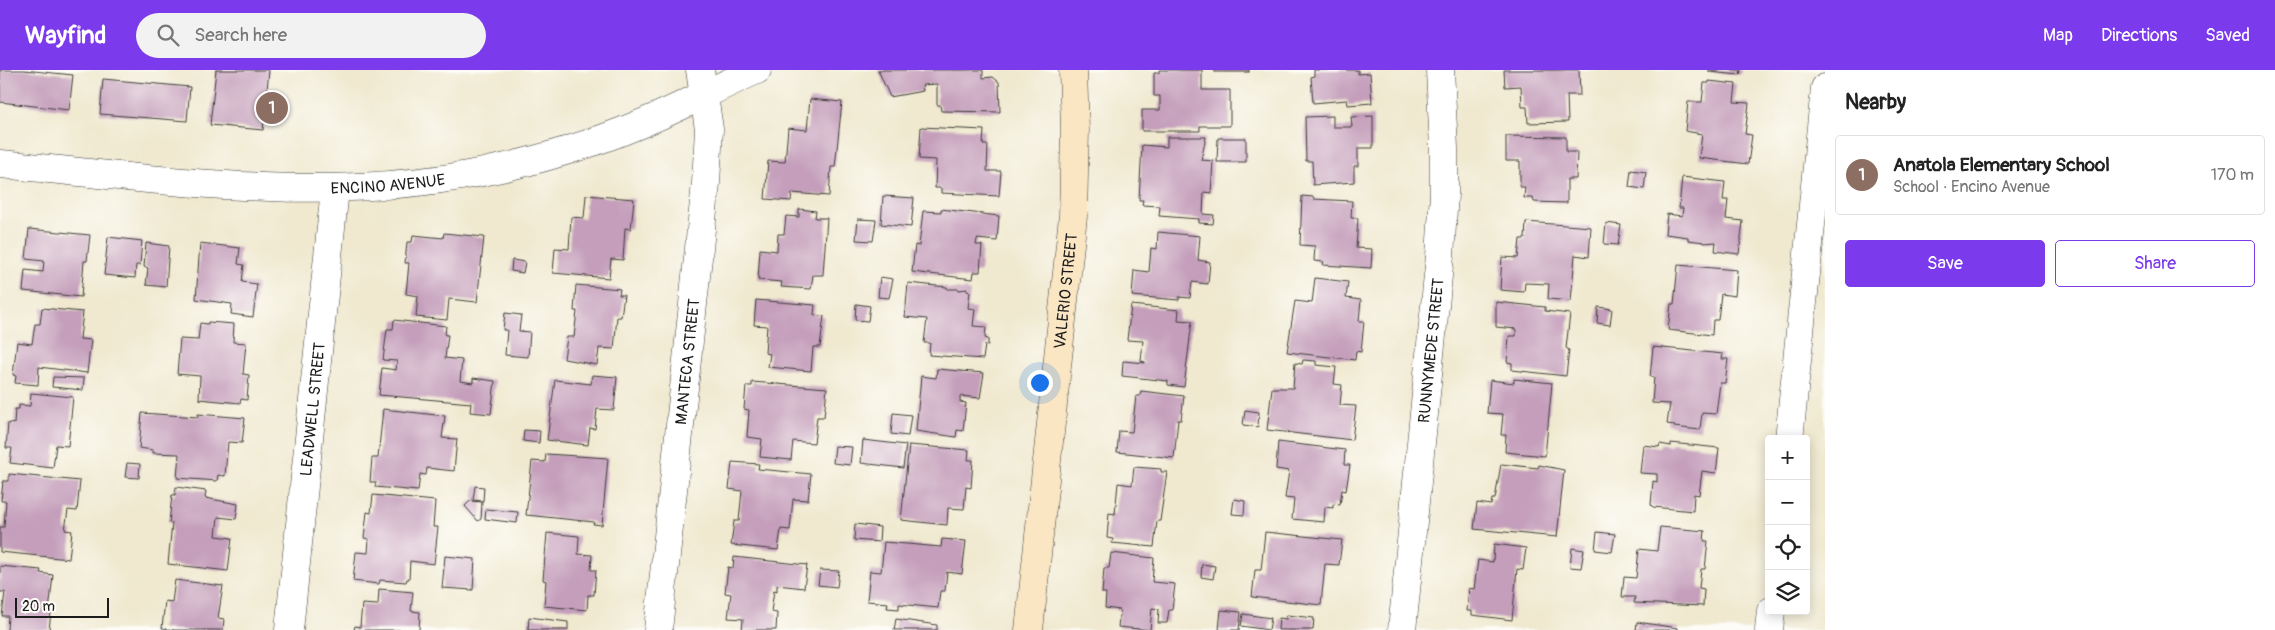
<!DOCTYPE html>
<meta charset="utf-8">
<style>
:root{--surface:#fff;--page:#f2f2f2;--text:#222;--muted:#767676;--line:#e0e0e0;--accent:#7c3aed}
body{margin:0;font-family:Pangolin,sans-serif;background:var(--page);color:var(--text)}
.controls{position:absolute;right:15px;bottom:15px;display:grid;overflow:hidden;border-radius:5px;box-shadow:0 2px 12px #0003}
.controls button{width:45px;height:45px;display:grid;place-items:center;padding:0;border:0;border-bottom:1px solid var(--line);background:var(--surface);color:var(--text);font:25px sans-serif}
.scale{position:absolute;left:15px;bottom:12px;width:94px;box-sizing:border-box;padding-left:5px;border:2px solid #1c1c1c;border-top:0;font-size:14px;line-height:18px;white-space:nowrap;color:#1c1c1c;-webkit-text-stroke:4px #fdfcf7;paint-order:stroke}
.you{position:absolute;left:1039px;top:312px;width:18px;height:18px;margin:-12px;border:4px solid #fff;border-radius:50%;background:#1a73e8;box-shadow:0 0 0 8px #1a73e833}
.badge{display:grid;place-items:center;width:32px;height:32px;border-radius:50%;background:var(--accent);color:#fff;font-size:16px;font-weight:700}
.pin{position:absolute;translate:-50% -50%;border:2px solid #fff;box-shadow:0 1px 5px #0006}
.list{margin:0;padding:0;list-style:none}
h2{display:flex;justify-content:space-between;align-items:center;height:65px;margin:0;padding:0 20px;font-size:21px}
h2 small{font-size:16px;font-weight:400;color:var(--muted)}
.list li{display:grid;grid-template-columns:32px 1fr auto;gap:15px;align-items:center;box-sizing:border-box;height:80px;margin:0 10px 10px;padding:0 10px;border:1px solid var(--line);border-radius:5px}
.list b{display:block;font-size:19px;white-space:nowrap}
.list p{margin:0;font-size:16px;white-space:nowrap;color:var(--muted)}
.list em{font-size:16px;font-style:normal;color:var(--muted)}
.actions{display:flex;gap:10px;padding:15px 20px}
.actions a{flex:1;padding:11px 0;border:1px solid var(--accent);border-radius:5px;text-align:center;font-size:18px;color:var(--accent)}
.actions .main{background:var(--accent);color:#fff}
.icon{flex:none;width:28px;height:28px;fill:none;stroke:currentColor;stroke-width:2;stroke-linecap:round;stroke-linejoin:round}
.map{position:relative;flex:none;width:1825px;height:560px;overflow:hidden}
header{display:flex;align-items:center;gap:30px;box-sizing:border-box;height:70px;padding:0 25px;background:var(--accent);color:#fff}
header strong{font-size:24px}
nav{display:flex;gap:28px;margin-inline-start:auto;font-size:18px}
.search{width:350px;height:45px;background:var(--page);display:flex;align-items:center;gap:12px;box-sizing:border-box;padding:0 18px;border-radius:28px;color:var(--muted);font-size:19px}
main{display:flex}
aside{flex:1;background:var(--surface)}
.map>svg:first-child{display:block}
</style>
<header>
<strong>Wayfind</strong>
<div class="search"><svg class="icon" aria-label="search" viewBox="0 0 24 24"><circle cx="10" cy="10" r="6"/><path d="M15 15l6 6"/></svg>Search here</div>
<nav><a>Map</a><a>Directions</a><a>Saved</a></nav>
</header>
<main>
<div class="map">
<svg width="1825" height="560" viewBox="0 0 1825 560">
<rect width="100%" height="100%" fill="#fdfcf7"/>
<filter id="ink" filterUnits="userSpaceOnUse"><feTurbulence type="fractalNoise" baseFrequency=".02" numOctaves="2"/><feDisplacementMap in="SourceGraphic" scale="10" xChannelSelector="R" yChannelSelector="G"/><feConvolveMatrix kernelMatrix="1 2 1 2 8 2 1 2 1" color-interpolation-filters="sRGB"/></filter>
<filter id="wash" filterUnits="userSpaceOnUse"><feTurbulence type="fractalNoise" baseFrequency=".0096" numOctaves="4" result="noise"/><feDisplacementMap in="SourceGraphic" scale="20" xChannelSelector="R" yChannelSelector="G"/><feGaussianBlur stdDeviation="1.12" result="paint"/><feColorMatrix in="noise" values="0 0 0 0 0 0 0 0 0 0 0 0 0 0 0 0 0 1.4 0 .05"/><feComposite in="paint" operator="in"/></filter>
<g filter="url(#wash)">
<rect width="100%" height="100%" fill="#f0e9d0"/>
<g id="blocks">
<g fill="#c49ebb">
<path d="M0 0H24L73 5 69 40 0 32Z"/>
<path d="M216 0H269L263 60 210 55Z"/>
<path d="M878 0H983V8L993 7 999 12 1000 42 941 41 940 35H937V14L922 15 923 21 890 27Z"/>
<path d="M1159 0H1202V20H1230V56H1200V61H1142V40H1160V26H1154V3H1159Z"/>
<rect x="1215" y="0" width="34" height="2"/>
<path d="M1314 0H1358V4L1370 3 1372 33 1348 35 1347 30 1313 33 1311 7 1314 6Z"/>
<path d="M1504 0H1579L1580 25H1567L1568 52 1528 53 1527 37H1522L1521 16 1505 17Z"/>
<path d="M1709 0H1741L1740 5 1709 2Z"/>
<path d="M103 9 190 17 187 51 100 44Z"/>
<path d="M1709 11 1736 14 1734 32 1749 33 1745 64 1752 65 1748 94 1699 88 1702 64 1685 61 1688 32H1702L1704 13H1709Z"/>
<path d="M810 29 842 32 835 97H831L829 126 792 123 791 131 765 129 768 91 785 92 788 58 807 60Z"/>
<path d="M1333 46V57H1352L1351 47 1373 46V78H1358V96H1354V112L1313 115 1312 91H1306L1305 47Z"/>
<path d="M921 57 984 60 983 75H988L987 101H1001L999 126 941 123V118H935L936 90 919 89Z"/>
<path d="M1506 66 1566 67V82H1577L1576 109H1567V133L1534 132 1533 128H1524L1525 117H1520V91H1506Z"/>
<path d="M1167 67H1206L1201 90 1213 91 1211 123 1204 122 1203 144 1214 145 1213 154 1199 153V149L1159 146 1160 136 1142 135 1143 130H1139L1142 75 1167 77Z"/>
<path d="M1218 68H1246V92H1217Z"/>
<path d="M1631 100 1646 102 1644 119 1629 117Z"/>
<path d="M1682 107 1725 112 1723 130H1728L1726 149 1743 151 1739 184 1715 181 1716 172 1704 173V172L1688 170V167L1665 164 1667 144 1682 146 1683 138H1679Z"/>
<path d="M586 125 634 129 631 159 625 158 623 190 611 189 609 208 553 203 555 178 569 179 571 147 584 148Z"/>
<path d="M883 126 914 128 911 157 881 154Z"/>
<path d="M1302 126 1314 127 1313 129 1352 131 1351 148H1358L1356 178 1372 179 1371 198 1323 195 1324 192 1314 191 1315 176 1300 175Z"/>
<path d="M799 139 816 141 815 148H827L823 205H813L811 219 781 217 782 212 758 210 760 179 777 181 778 164H784L786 146 799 147Z"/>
<path d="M941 139 999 146 997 171 977 169 976 175H982L980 202H974L973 209 912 202 915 175 919 176 923 141 941 142Z"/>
<path d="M858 149 876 150 873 171 856 170Z"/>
<path d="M1526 152 1591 157 1589 187 1575 185 1571 231 1548 229 1549 214 1525 213 1524 222 1500 220 1502 187 1518 188 1520 169H1525Z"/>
<path d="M1606 153 1621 155 1618 175 1604 174Z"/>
<path d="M29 159 90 165 87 191H84L81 227 23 221 25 200 43 202 44 191 26 189Z"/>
<path d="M1158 162 1200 166 1198 190 1210 192 1208 214 1192 212 1190 228 1179 227V230L1132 226 1134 200 1149 202 1151 178 1157 179Z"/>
<path d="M444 163 484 167 477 232 449 229 447 250 416 247 418 226 406 224 409 193H405L407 172H412L413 165 443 168Z"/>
<path d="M108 167 142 171 140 195H136L135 208 104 205Z"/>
<path d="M146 173 169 176 166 217 146 215 148 198 144 197Z"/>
<path d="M200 173 240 178 238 194 244 195 242 212 257 214 253 247 231 244 232 234 196 229Z"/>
<path d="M512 190 525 192 523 203 511 201Z"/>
<path d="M1678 195 1737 200 1735 226 1721 224 1718 250H1713L1712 265 1668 260 1671 234H1674Z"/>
<path d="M880 207 893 209 889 228 878 227Z"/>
<path d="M1315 208 1348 212 1346 228 1361 230 1359 251H1364L1361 282 1356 281 1355 290 1287 282 1295 231 1312 233Z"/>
<path d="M908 213 947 217V219H959V220L967 219V221L970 222 968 238 975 239 973 256 986 257 985 268 988 269V275H985L983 289 929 285 930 273H924L927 249 905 247Z"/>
<path d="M576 215 620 219 619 225H624L621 247H617L614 279 599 278 597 295 564 289 567 267H574L577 241H574Z"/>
<path d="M756 230 815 235 814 245 824 246 820 277H813L811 301 768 297 770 284 765 283 767 256 754 255Z"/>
<path d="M1496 232 1545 237V241L1570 244 1566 278 1569 280 1566 306 1512 300V293L1507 292 1509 266H1516V259L1496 257Z"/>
<path d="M856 234 870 236 868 251 855 250Z"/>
<path d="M1131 235 1179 240 1178 250 1192 251 1184 317 1168 315V311L1122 306 1123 291 1145 293V292L1141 291 1143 271 1127 270Z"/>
<path d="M1598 237 1612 239 1610 255 1597 253Z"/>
<path d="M42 238 83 242 80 269 91 270 87 303 39 297 38 315 15 313 16 306 13 305 17 272 32 274 35 254H40Z"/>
<path d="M505 243 521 245 519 261 530 262 528 287 505 285 507 260H503Z"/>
<path d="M394 250 446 256 445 265H448L445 288 462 290 460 311 473 313V308L495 311 491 344 470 342 471 333 379 325 382 298 396 300 397 291 383 290 387 259H393Z"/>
<path d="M208 252 234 254 233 272 246 273 243 304 249 305 247 330 241 329 240 333 199 329 200 306 177 304 180 269 198 270 200 253 208 254Z"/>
<path d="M1653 277 1723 284 1722 289H1728L1725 313H1720L1716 344 1702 343 1700 360 1674 357V355L1667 354 1670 334 1652 333 1654 307H1650Z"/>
<path d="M1303 290 1316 291V295L1336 297 1334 314 1342 315 1340 335 1356 336 1352 370 1267 360 1272 318H1293L1295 293 1302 294Z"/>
<path d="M937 299 984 303 980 328 960 326V332L966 333 963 361 957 360 956 367 916 361 921 306 936 308Z"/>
<path d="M592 305 617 307 614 340 597 339 595 359 590 358 588 375 547 370 555 310 591 314Z"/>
<path d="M53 307 84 308 83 320 52 317Z"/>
<path d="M1514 309 1552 313 1545 386 1505 382 1506 365H1501L1503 344 1487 343 1490 310 1514 313Z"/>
<path d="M752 312 827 318 824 347H817L814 373 793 371 791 390 760 387 762 369 747 367 749 340 744 339 746 316H752Z"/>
<path d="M1141 321 1184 326 1181 350H1178L1174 388 1117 382 1119 361 1132 362 1136 326H1140Z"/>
<path d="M31 323 73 327 68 376 56 375 53 398 10 393 12 378H6L8 353 14 354 15 339H19V335L30 336Z"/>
<path d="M383 339 445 346 442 368 457 369 454 401 427 398 426 405 420 404 418 421 375 417 376 412H370L372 388H378Z"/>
<path d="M1245 340 1259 342 1258 357 1243 355Z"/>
<path d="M142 343 198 347V344L245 348 242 373 228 372 225 406 218 405 217 411 177 408 179 384 153 383V380L139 378Z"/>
<path d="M893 343 911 345 908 366 891 364Z"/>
<path d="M524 360 540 361 539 373 523 371Z"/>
<path d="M863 370 906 375 903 398 861 393Z"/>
<path d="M1278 372 1345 380 1344 395H1350L1346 421 1342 420 1340 435 1333 434V438L1325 437 1324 452 1292 449 1294 429 1285 428 1289 401 1276 399Z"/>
<path d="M1671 373 1719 378 1716 403 1702 401 1699 425 1694 424 1693 441 1653 437 1651 435 1653 411 1657 412V404L1640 403 1643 375 1659 377 1660 374 1671 376Z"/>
<path d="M909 375 969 380 968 390H973L971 418 966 417 964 439 948 438 947 455 901 450Z"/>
<path d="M835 376 852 377 850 395 833 393Z"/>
<path d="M546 384 608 388 602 455 593 454 594 452 526 445 532 391 545 392Z"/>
<path d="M732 392 759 394 758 399 811 404 808 430 793 429 790 460 781 459 778 480 731 475 734 451H739L742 421 729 419Z"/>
<path d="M127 393 140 394 139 408 125 407Z"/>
<path d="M1501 394 1538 398 1539 395 1564 400 1557 467 1474 459 1477 433 1491 435 1492 429H1495Z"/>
<path d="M1134 397 1161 399V402H1167L1160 451H1157L1154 477 1112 473 1113 469 1107 468 1109 443 1115 444 1118 413 1132 415Z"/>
<path d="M9 404 80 411 77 441 68 440 65 460 72 461 69 489 0 482V457H4L6 431H1L3 411H9Z"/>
<path d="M475 416 484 417 483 431 473 430Z"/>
<path d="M176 417 206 421 205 428 238 434 236 449 218 447 216 466 232 468 228 501 168 494 172 453H169L172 425H175Z"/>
<path d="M373 425 435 431 433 457H438L434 494 410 491 409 509H407L406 512 380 510 379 514 353 511 356 482 368 483 369 469 364 468 367 442 371 443Z"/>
<path d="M1234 429 1245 431 1244 445 1232 444Z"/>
<path d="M470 431 482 432 481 449 478 451 465 436Z"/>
<path d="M486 439 518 442 517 453 485 449Z"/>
<path d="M855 454 880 457 879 472 854 470Z"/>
<path d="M1660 457 1705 461 1704 471H1708L1705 499H1701L1699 518 1704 519 1703 536 1634 533 1635 527H1622L1624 507 1636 508 1639 479 1657 481Z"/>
<path d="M1265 462 1342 470 1339 495 1325 494 1321 535 1252 527 1255 500H1261Z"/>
<path d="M1597 462 1615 464 1612 482 1595 480Z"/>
<path d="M547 463 579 466 578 484 592 485 591 500H596L594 525H588L587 540 544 536 546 511 543 510Z"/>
<path d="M942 469 966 471 962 504 947 502 945 521H940L938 538 899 534V539L887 538 888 533 867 531 870 501 881 502 884 472 941 477Z"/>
<path d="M1494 474 1526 478 1523 500 1517 499 1512 550 1472 545V541H1467L1469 518 1474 519 1478 490 1493 492Z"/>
<path d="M1572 478 1584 480 1581 498 1570 497Z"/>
<path d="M1111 483 1154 488 1152 512 1175 514 1172 540H1169L1167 553H1158L1159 539 1152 538 1150 560 1118 557 1120 540 1105 538 1106 523H1102L1104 498H1109Z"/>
<path d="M445 486 475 489 473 520 442 518Z"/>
<path d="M734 487 807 495 804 518 777 515V521L774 520 771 542 777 543 776 560H742L743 549 728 548 731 524 725 523 728 497 733 498Z"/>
<path d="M1202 494 1215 496 1213 509 1201 507Z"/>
<path d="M0 496 41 500 40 503 53 505 49 541 51 542 49 560H7L8 546H2L5 522H0Z"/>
<path d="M820 500 839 501 837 517 818 515Z"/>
<path d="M175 510 223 516 218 548 224 549 223 560H174L162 558 165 531 172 532Z"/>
<path d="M379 519 413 522 411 541 420 542 419 560H354L355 556 360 557 362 534 378 535Z"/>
<path d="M1221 540 1241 542 1239 560H1219Z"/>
<path d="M1243 544 1271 548 1269 560 1241 556Z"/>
<path d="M1287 545 1314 548 1313 560H1278L1279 548 1286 549Z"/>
<path d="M529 547 568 552V560H528Z"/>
<path d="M896 549 937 555V560H894Z"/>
<path d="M1637 552 1678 558V560H1636Z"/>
</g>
</g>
</g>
<g filter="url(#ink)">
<use href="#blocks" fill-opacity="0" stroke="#3c3b37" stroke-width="1"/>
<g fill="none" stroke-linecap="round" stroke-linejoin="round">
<g stroke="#3c3b37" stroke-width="29">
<g id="street">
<path id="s1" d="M0 94C169 110 338 137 506 97 558 85 612 67 661 45 693 31 724 14 757 0"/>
<path d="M1789 369 1825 18"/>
<path id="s2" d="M289 560 335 119"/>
<path id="s3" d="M658 560 706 113 709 59 700 0"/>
<path id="s4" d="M1402 560 1440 186 1444 124V78L1440 0"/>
<path d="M1769 560 1771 541"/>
</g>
</g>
<g stroke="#3c3b37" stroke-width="29">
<g id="secondary">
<path id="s5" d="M1029 560 1073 146 1075 60 1073 0"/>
</g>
</g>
<use href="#street" stroke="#fff" stroke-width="28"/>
<use href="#secondary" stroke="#fbe6c4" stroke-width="28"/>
</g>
</g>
<g text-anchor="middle" stroke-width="5" stroke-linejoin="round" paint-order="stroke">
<g font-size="16" fill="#1c1c1c" stroke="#fdfcf7">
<text dy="6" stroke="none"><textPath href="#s1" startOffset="389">ENCINO AVENUE</textPath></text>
<text dy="6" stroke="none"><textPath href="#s5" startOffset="341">VALERIO STREET</textPath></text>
<text dy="6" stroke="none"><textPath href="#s4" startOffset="281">RUNNYMEDE STREET</textPath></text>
<text dy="6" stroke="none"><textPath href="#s3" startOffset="270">MANTECA STREET</textPath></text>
<text dy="6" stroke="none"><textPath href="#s2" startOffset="222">LEADWELL STREET</textPath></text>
</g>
</g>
</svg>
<div class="controls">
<button>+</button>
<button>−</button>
<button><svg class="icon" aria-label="locate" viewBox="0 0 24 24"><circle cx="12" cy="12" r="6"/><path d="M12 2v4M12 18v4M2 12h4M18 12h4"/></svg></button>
<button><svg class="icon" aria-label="layers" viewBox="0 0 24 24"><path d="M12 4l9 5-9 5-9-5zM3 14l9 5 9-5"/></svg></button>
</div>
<div class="scale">20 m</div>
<div class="you"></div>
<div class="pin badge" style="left:272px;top:38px;background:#8d6e63">1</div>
</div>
<aside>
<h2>Nearby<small></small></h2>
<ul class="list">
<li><span class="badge" style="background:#8d6e63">1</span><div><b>Anatola Elementary School</b><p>School · Encino Avenue</p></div><em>170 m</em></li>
</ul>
<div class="actions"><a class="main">Save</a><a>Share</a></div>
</aside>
</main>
